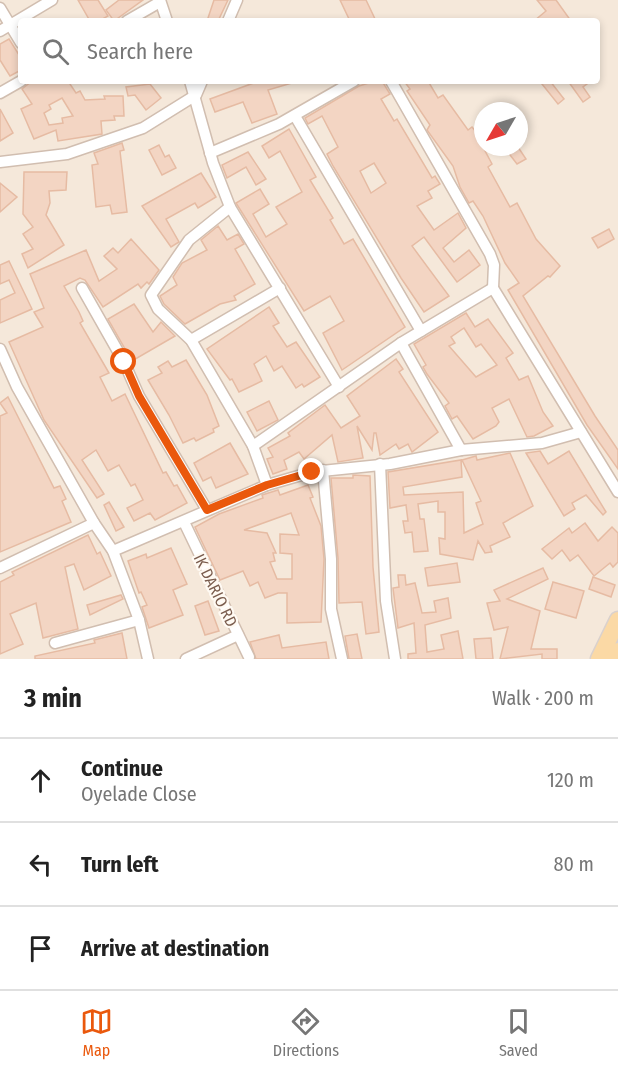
<!DOCTYPE html>
<meta charset="utf-8">
<style>
:root{--surface:#fff;--page:#f2f2f2;--text:#222;--muted:#767676;--line:#e0e0e0;--accent:#ea580c}
body{margin:0;font-family:"Fira Sans Condensed",sans-serif;background:var(--page);color:var(--text)}
.compass{position:absolute;left:474px;top:102px;width:54px;height:54px;border-radius:50%;background:var(--surface);box-shadow:0 3px 9px #0003;rotate:231deg}
.stop{position:absolute;width:18px;height:18px;margin:-14px;border:4px solid #ea580c;border-radius:50%;background:#fff}
.stop.end{background:#ea580c;border-color:#fff;box-shadow:0 2px 6px #0008}
.list{margin:0;padding:0;list-style:none}
h2{display:flex;justify-content:space-between;align-items:center;height:78px;margin:0;padding:0 24px;font-size:26px}
h2 small{font-size:20px;font-weight:400;color:var(--muted)}
.list li{display:grid;grid-template-columns:39px 1fr auto;gap:18px;align-items:center;box-sizing:border-box;height:84px;padding:0 24px;border-top:2px solid var(--line)}
.list b{display:block;font-size:22px;white-space:nowrap}
.list p{margin:0;font-size:20px;white-space:nowrap;color:var(--muted)}
.list em{font-size:20px;font-style:normal;color:var(--muted)}
.icon{flex:none;width:33px;height:33px;fill:none;stroke:currentColor;stroke-width:2;stroke-linecap:round;stroke-linejoin:round}
.map{position:relative;flex:none;width:618px;height:659px;overflow:hidden}
.search{position:absolute;background:var(--surface);box-shadow:0 3px 9px #0003;left:18px;right:18px;top:18px;height:66px;display:flex;align-items:center;gap:15px;box-sizing:border-box;padding:0 21px;border-radius:6px;color:var(--muted);font-size:22px}
.sheet{height:330px;background:var(--surface)}
nav{display:flex;justify-content:space-around;align-items:center;box-sizing:border-box;height:84px;border-top:2px solid var(--line);background:var(--surface);font-size:16px;color:var(--muted)}
nav a{display:grid;justify-items:center;gap:3px}
nav .on{color:var(--accent)}
.map>svg:first-child{display:block}
</style>
<div class="map">
<svg width="618" height="659" viewBox="0 0 618 659">
<rect width="100%" height="100%" fill="#fdf6ec"/>
<path fill="#f5e8da" fill-rule="evenodd" d="M0 0H618V659H0ZM21 21H597V81H21ZM483 111H519V147H483Z"/>
<g fill="#f3d5c3" stroke="#e6bba3" stroke-width="1.5" fill-rule="evenodd">
<path d="M78 0H98L108 16 99 21H90Z"/>
<path d="M119 0H143L114 21 106 10Z"/>
<path d="M214 0H228L218 21H207Z"/>
<path d="M340 0H366L376 21H350Z"/>
<path d="M537 0H556L571 21H534L546 11Z"/>
<path d="M9 39 21 58V70L10 76 0 60V44Z"/>
<path d="M32 81H68L76 93 80 91 85 100 105 99 104 96H123L124 116H114L115 120 101 121 102 134 58 141 56 130 34 139 21 109 32 104 22 89ZM62 98 73 116 62 118 63 123 49 125 44 113 51 109 49 105Z"/>
<path d="M259 81H292V83L268 90 277 114 252 123 243 102 215 112 210 99Z"/>
<path d="M375 81H382L390 94 381 99 394 121 397 119 432 178 435 176 440 184 428 191 432 198 417 206 434 230 458 213 466 228 443 248 454 262 469 250 480 265 457 282 424 237 412 246 449 296 424 312 401 278 333 166 327 154 338 147 322 116 308 124 305 118 359 86ZM374 163 386 183 371 193 360 171Z"/>
<path d="M404 81H428L438 98 443 95 468 130 472 127 483 140V147L492 164 488 167 510 207 517 203 536 239 560 266 550 277 548 276 523 296 595 416 618 450V469L587 425 508 290 519 283 505 263 483 216 473 201 469 203 460 187 453 166 427 130 430 125 407 91 410 89Z"/>
<path d="M545 81H550L564 99 558 104 542 84Z"/>
<path d="M568 81H591L583 87 590 97 583 102Z"/>
<path d="M150 84 161 98 146 110 135 95 128 96 126 87Z"/>
<path d="M0 109 13 133 0 141Z"/>
<path d="M289 129 316 177 310 180 333 218 330 220 344 244 353 239 405 327 342 370 323 333 344 321 330 296 304 311 236 203 260 189 269 204 253 214 266 237 287 224 276 207 302 192 280 151 269 158 262 146Z"/>
<path d="M122 143 124 150 120 151 127 212 112 214 110 205 96 207 92 165 98 164 94 153Z"/>
<path d="M159 145 165 157 169 155 176 168 162 175 149 150Z"/>
<path d="M504 147H518L526 159 517 164Z"/>
<path d="M248 152 266 179 256 185 246 167 227 178 222 165Z"/>
<path d="M24 172H67L66 190 49 191 50 203 46 215 64 245 28 268 22 254 33 249 23 234 33 227 23 214Z"/>
<path d="M201 173 216 197 198 208 195 203 166 219 179 242 171 247 142 206Z"/>
<path d="M0 183 17 197 0 212Z"/>
<path d="M218 226 227 240 238 234 244 244 235 249 255 284 234 296 236 300 220 304 185 324 164 304 160 296 177 285 173 277 182 263 207 250 201 240Z"/>
<path d="M609 229 614 239 598 248 592 238Z"/>
<path d="M131 239 159 270 149 284 147 282 141 288 138 284 103 307 85 280 80 278 64 286 79 312 83 321 80 323 109 373 100 377 112 401 125 394 163 473 166 472 174 486 177 485 187 503 155 520 150 513 134 521 127 508 143 500 135 484 131 486 119 465 108 471 96 450 82 460 104 494 97 498 44 420 9 342 43 327 34 312 44 308 30 274 86 250 99 281 117 269 104 256 113 248 118 253Z"/>
<path d="M9 261 32 309 0 323V300L15 293 9 280 0 284V265Z"/>
<path d="M134 304 153 332 161 322 175 336 132 361 108 319Z"/>
<path d="M269 307 279 323 273 326 287 347 296 342 320 377 304 387 302 384 296 388 282 366 274 371 266 356 254 364 262 381 239 392 232 379 230 380 207 349Z"/>
<path d="M466 313 475 327 488 319 513 353 506 358 519 380 528 376 543 412 553 426 534 436 527 437 509 399 492 408 499 422 496 426 473 439 457 416 452 419 445 406 449 403 427 374 423 367 426 365 414 344ZM464 328 476 347 481 344 497 365 476 377 449 346 455 343 451 337Z"/>
<path d="M396 359 403 369 399 372 438 432 412 452 408 444 399 449 396 444 380 455 376 433H374L372 450 357 426 363 458 338 462 332 435 304 459 299 452 284 460 287 469 273 474 267 459 273 457 268 448 290 436 288 433 325 405 341 428 360 416 347 396Z"/>
<path d="M186 360 207 395 219 426 213 429 214 432 196 441 194 438 183 443 169 415 148 380 162 373 158 367 168 361 172 367Z"/>
<path d="M8 397 54 488 60 486 66 499 62 501 71 522 0 552V416L7 413 0 403Z"/>
<path d="M269 401 278 420 257 431 247 412Z"/>
<path d="M230 443 248 474 216 488 211 477 203 481 194 463Z"/>
<path d="M540 451 548 464 569 451 606 512 603 515 586 495 572 503 575 509 564 516 526 453Z"/>
<path d="M510 453 533 506 503 523 510 537 490 546 492 552 485 553 478 541 473 560 440 554 439 538 445 539V512H438V501L418 504 420 519H424L428 551 414 552 412 532 405 533 403 521H408L406 505 390 508 388 472 461 460 462 477 403 487 404 495 463 492 464 533 483 524 476 503 481 501 462 460 476 456 477 460Z"/>
<path d="M353 475 370 476 373 567 379 632 366 634 362 602 339 603 338 558 331 478H353Z"/>
<path d="M308 485 313 497 310 498 321 526 324 559 321 622 287 623V593H278L265 598 258 582 250 586 243 571 220 580 195 527 219 514 263 498 262 495 278 490 280 495ZM291 513 299 535 280 534V553L292 554V579H277L270 562 275 561 273 553H276L267 533 244 530Z"/>
<path d="M109 502 124 527 116 531 104 505Z"/>
<path d="M585 523 598 541 612 527 618 533V562L613 567 610 563 594 576 578 555 570 561 562 550 552 559 542 549 569 528 572 533Z"/>
<path d="M88 535 97 554 100 552 111 576 84 590 74 564 65 567 78 629 43 638 36 603 10 614 23 644 0 654V582L14 575 12 572Z"/>
<path d="M171 548 187 584 173 590 183 615 149 628 142 607 147 605 141 592 139 593 128 561 146 554 147 558Z"/>
<path d="M457 563 460 582 428 586 425 568Z"/>
<path d="M543 568 548 579 507 599 540 611 531 649H557V659H542V654L500 659 508 627 494 630 487 603 500 601 494 590Z"/>
<path d="M398 575H405L406 585 415 583 422 613 436 612 434 601 448 598 451 618 425 625 427 652 444 649 441 635 458 631 463 659H408V654L416 653 414 623 398 628 393 588 399 587Z"/>
<path d="M593 577 615 585 611 597 589 589Z"/>
<path d="M553 582 584 591 576 618 545 609Z"/>
<path d="M121 595 123 599 90 615 87 605Z"/>
<path d="M208 601 219 631 205 635 195 606Z"/>
<path d="M122 633 127 659H35V656L95 643 94 640Z"/>
<path d="M357 634 362 659H349L345 636Z"/>
<path d="M279 635 282 648 326 642 329 659H256L250 642Z"/>
<path d="M491 638 493 659H476L474 639Z"/>
</g>
<g fill="none" stroke-linecap="round" stroke-linejoin="round">
<g stroke="#d1beb0" stroke-width="13">
<g id="minor">
<path d="M160 0 167 21"/>
<path d="M0 8 21 43"/>
<path d="M127 21 160 2"/>
<path d="M228 21 237 0"/>
<path d="M0 31 52 0"/>
<path d="M190 81 213 163 230 207 339 387"/>
<path d="M391 81 490 254 494 265 493 288 618 492"/>
<path d="M0 93 21 81"/>
<path d="M295 116 421 331"/>
<path d="M210 153 279 124 354 81"/>
<path d="M0 162 67 154 143 128 196 95 202 81"/>
<path d="M230 207 189 240 151 295 158 309 191 340 253 446 267 485"/>
<path d="M82 288 124 362 139 396 207 510"/>
<path d="M191 340 280 288"/>
<path d="M401 343 461 450"/>
<path d="M0 349 17 387 94 523 113 551 139 620 148 659"/>
<path d="M253 446 401 343 493 288"/>
<path d="M380 464 386 601 395 659"/>
<path d="M323 470 331 559V609L342 659"/>
<path d="M184 522 249 657"/>
<path d="M113 551 267 485 312 472 390 464 461 450 542 443 581 432"/>
<path d="M0 568 94 523"/>
<path d="M55 643 139 620"/>
<path d="M186 659 238 635"/>
</g>
</g>
<g stroke="#dad1cd" stroke-width="19">
<g id="primary">
<path d="M599 659 618 620"/>
<path d="M614 659 618 651"/>
</g>
</g>
<use href="#minor" stroke="#fff" stroke-width="10"/>
<use href="#primary" stroke="#fbd9a5" stroke-width="16"/>
</g>
<g fill="none" stroke-linecap="round" stroke-linejoin="round">
<path stroke="#ea580c" stroke-width="8" d="M124 362 139 396 207 510 267 485 312 472"/>
</g>
<g text-anchor="middle" stroke-width="4.5" stroke-linejoin="round" paint-order="stroke">
<g font-size="16" fill="#7a5c4d" stroke="#fffaf3">
<text transform="translate(216 590) rotate(64)" y="6">IK DARIO RD</text>
</g>
</g>
</svg>
<svg class="compass" viewBox="-18 -18 36 36"><path d="M0-13l5 13h-10z" fill="#e53935"/><path d="M0 13l5-13h-10z" fill="#767676"/></svg>
<div class="stop" style="left:124px;top:362px"></div>
<div class="stop end" style="left:312px;top:472px"></div>
<div class="search"><svg class="icon" aria-label="search" viewBox="0 0 24 24"><circle cx="10" cy="10" r="6"/><path d="M15 15l6 6"/></svg>Search here</div>
</div>
<section class="sheet">
<h2>3 min<small>Walk · 200 m</small></h2>
<ul class="list">
<li><svg class="icon" aria-label="ahead" viewBox="0 0 24 24"><path d="M12 20V5M6 11l6-6 6 6"/></svg><div><b>Continue</b><p>Oyelade Close</p></div><em>120 m</em></li>
<li><svg class="icon" aria-label="left" viewBox="0 0 24 24"><path d="M17 20v-9H6M10 6l-5 5 5 5"/></svg><div><b>Turn left</b></div><em>80 m</em></li>
<li><svg class="icon" aria-label="arrive" viewBox="0 0 24 24"><path d="M6 21V4h12l-3 4 3 4H6"/></svg><div><b>Arrive at destination</b></div></li>
</ul>
</section>
<nav>
<a class="on"><svg class="icon" aria-label="map" viewBox="0 0 24 24"><path d="M3 6l6-2 6 2 6-2v14l-6 2-6-2-6 2zM9 4v14M15 6v14"/></svg>Map</a>
<a><svg class="icon" aria-label="directions" viewBox="0 0 24 24"><path d="M12 3l9 9-9 9-9-9zM9 14v-3h6M13 9l2 2-2 2"/></svg>Directions</a>
<a><svg class="icon" aria-label="saved" viewBox="0 0 24 24"><path d="M7 4h10v16l-5-4-5 4z"/></svg>Saved</a>
</nav>
